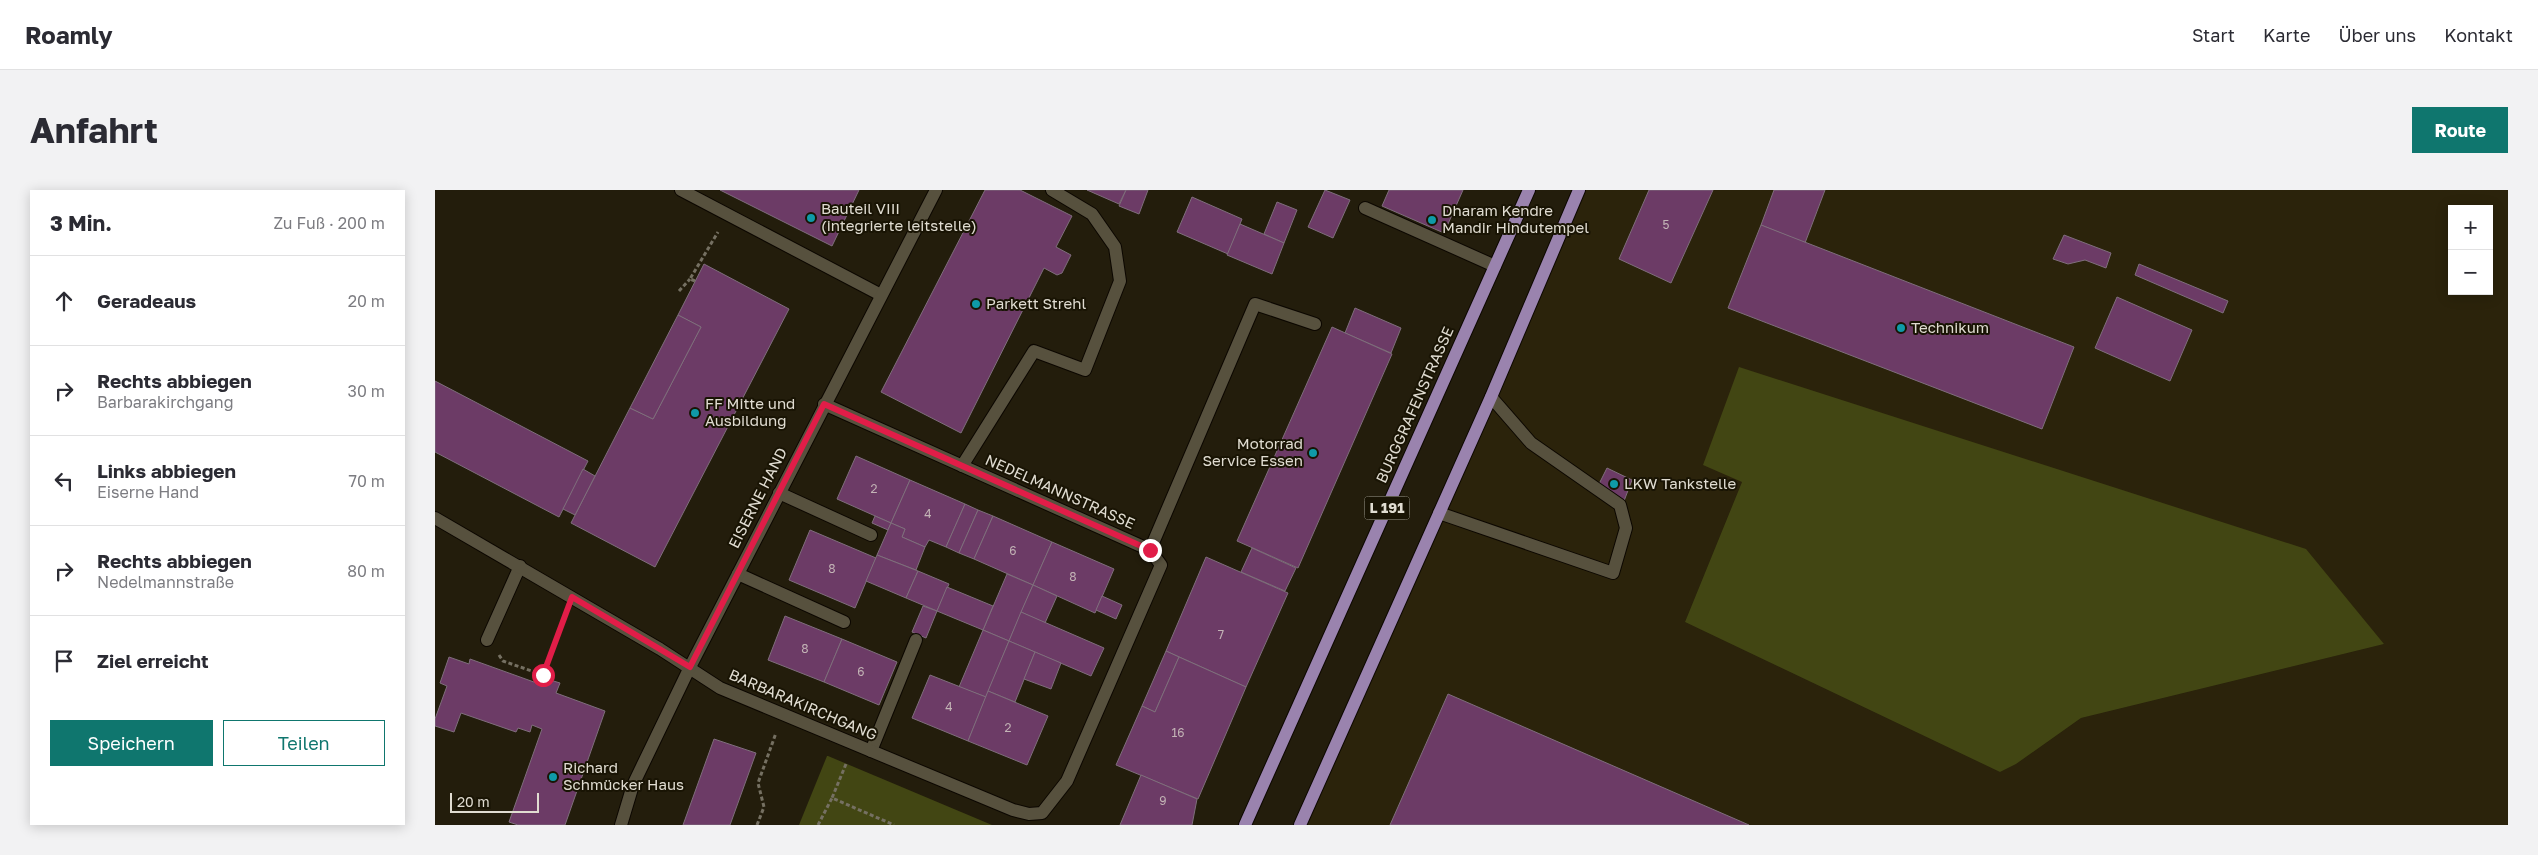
<!DOCTYPE html>
<html lang="de">
<meta charset="utf-8">
<style>
:root{--surface:#fff;--page:#f2f2f3;--text:#2b2b33;--muted:#7c7c81;--line:#e1e1e2;--accent:#0f766e}
body{margin:0;font-family:"Golos Text",sans-serif;background:var(--page);color:var(--text)}
.controls{position:absolute;right:15px;top:15px;display:grid;overflow:hidden;border-radius:0px;box-shadow:0 2px 12px #0003}
.controls button{width:45px;height:45px;display:grid;place-items:center;padding:0;border:0;border-bottom:1px solid var(--line);background:var(--surface);color:var(--text);font:25px sans-serif}
.scale{position:absolute;left:15px;bottom:12px;width:89px;box-sizing:border-box;padding-left:5px;border:2px solid #e0dcd1;border-top:0;font-size:14px;line-height:18px;white-space:nowrap;color:#e0dcd1;-webkit-text-stroke:4px #191404;paint-order:stroke}
.stop{position:absolute;width:15px;height:15px;margin:-11px;border:4px solid #e11d48;border-radius:50%;background:#fff}
.stop.end{background:#e11d48;border-color:#fff;box-shadow:0 1px 5px #0008}
.list{margin:0;padding:0;list-style:none}
h2{display:flex;justify-content:space-between;align-items:center;height:65px;margin:0;padding:0 20px;font-size:21px}
h2 small{font-size:16px;font-weight:400;color:var(--muted)}
.list li{display:grid;grid-template-columns:32px 1fr auto;gap:15px;align-items:center;box-sizing:border-box;height:90px;padding:0 20px;border-top:1px solid var(--line)}
.list b{display:block;font-size:19px;white-space:nowrap}
.list p{margin:0;font-size:16px;white-space:nowrap;color:var(--muted)}
.list em{font-size:16px;font-style:normal;color:var(--muted)}
.actions{display:flex;gap:10px;padding:15px 20px}
.actions a{flex:1;padding:11px 0;border:1px solid var(--accent);border-radius:0px;text-align:center;font-size:18px;color:var(--accent)}
.actions .main{background:var(--accent);color:#fff}
.icon{flex:none;width:28px;height:28px;fill:none;stroke:currentColor;stroke-width:2;stroke-linecap:round;stroke-linejoin:round}
.map{position:relative;flex:none;width:2073px;height:635px;overflow:hidden;border-radius:0px}
header{display:flex;align-items:center;gap:30px;box-sizing:border-box;height:70px;padding:0 25px;background:var(--surface);border-bottom:1px solid var(--line)}
header strong{font-size:24px}
nav{display:flex;gap:28px;margin-inline-start:auto;font-size:18px}
.intro{display:flex;align-items:center;justify-content:space-between;box-sizing:border-box;height:120px;padding:0 30px}
h1{margin:0;font-size:35px}
.button{padding:12px 22px;border-radius:0px;background:var(--accent);color:#fff;font-size:18px;font-weight:700}
main{display:flex;gap:30px;padding:0 30px}
aside{flex:1;background:var(--surface);border-radius:0px;box-shadow:0 2px 12px #0003}
.map>svg:first-child{display:block}
</style>
<header>
<strong>Roamly</strong>
<nav><a>Start</a><a>Karte</a><a>Über uns</a><a>Kontakt</a></nav>
</header>
<div class="intro"><h1>Anfahrt</h1><a class="button">Route</a></div>
<main>
<aside>
<h2>3 Min.<small>Zu Fuß · 200 m</small></h2>
<ul class="list">
<li><svg class="icon" aria-label="ahead" viewBox="0 0 24 24"><path d="M12 20V5M6 11l6-6 6 6"/></svg><div><b>Geradeaus</b></div><em>20 m</em></li>
<li><svg class="icon" aria-label="right" viewBox="0 0 24 24"><path d="M7 20v-9h11M14 6l5 5-5 5"/></svg><div><b>Rechts abbiegen</b><p>Barbarakirchgang</p></div><em>30 m</em></li>
<li><svg class="icon" aria-label="left" viewBox="0 0 24 24"><path d="M17 20v-9H6M10 6l-5 5 5 5"/></svg><div><b>Links abbiegen</b><p>Eiserne Hand</p></div><em>70 m</em></li>
<li><svg class="icon" aria-label="right" viewBox="0 0 24 24"><path d="M7 20v-9h11M14 6l5 5-5 5"/></svg><div><b>Rechts abbiegen</b><p>Nedelmannstraße</p></div><em>80 m</em></li>
<li><svg class="icon" aria-label="arrive" viewBox="0 0 24 24"><path d="M6 21V4h12l-3 4 3 4H6"/></svg><div><b>Ziel erreicht</b></div></li>
</ul>
<div class="actions"><a class="main">Speichern</a><a>Teilen</a></div>
</aside>
<div class="map">
<svg width="2073" height="635" viewBox="0 0 2073 635">
<rect width="100%" height="100%" fill="#231d0c"/>
<path fill="#2b230b" fill-rule="evenodd" d="M1148 0H2073V635H871ZM2017 19H2054V101H2017ZM1307 292 1949 454 1646 528 1581 574 1565 582 1250 432Z"/>
<g fill="#424613">
<path d="M1304 177 1871 359 1949 454 1646 528 1581 574 1565 582 1250 432 1307 292 1268 275Z"/>
<path d="M392 566H393L557 635H364Z"/>
</g>
<g fill="#6c3b66" stroke="#7f6e7c">
<path d="M285 0H424L397 56Z"/>
<path d="M550 0H585L637 26 621 57 636 65 627 83 622 85 609 78 526 243 446 202Z"/>
<path d="M652 0H691L684 14Z"/>
<path d="M691 0H713L704 24 684 16Z"/>
<path d="M890 0 915 10 898 48 873 37Z"/>
<path d="M954 0H1028L1009 43 947 16Z"/>
<path d="M1214 0H1278L1236 93 1184 69Z"/>
<path d="M1339 0H1390L1370 53 1326 35Z"/>
<path d="M757 7 807 29 793 64 742 42Z"/>
<path d="M842 12 862 20 849 53 829 44Z"/>
<path d="M805 34 849 53 837 84 792 65Z"/>
<path d="M1326 35 1639 157 1607 239 1293 118Z"/>
<path d="M1629 45 1676 63 1671 78 1650 70 1633 74 1618 69Z"/>
<path d="M269 74 354 119 220 377 136 333 195 218 218 229 266 137 243 125Z"/>
<path d="M1704 74 1793 111 1788 123 1700 85Z"/>
<path d="M1682 107 1757 140 1735 191 1660 158Z"/>
<path d="M920 118 966 138 956 163 910 143Z"/>
<path d="M243 125 266 137 218 229 195 218Z"/>
<path d="M897 137 957 164 863 378 802 351Z"/>
<path d="M0 191 153 271 124 327 0 262Z"/>
<path d="M421 266 475 290 456 333 402 309Z"/>
<path d="M1172 278 1197 290 1189 311 1162 298Z"/>
<path d="M148 279 160 286 140 325 128 319Z"/>
<path d="M475 290 530 314 511 357 494 350 490 357 467 347 470 339 456 333Z"/>
<path d="M530 314 543 320 524 363 511 357Z"/>
<path d="M543 320 558 326 539 369 524 363Z"/>
<path d="M440 326 456 333 453 340 437 333Z"/>
<path d="M558 326 617 352 598 395 539 369Z"/>
<path d="M456 333 470 339 467 347 490 357 481 380 442 365Z"/>
<path d="M375 340 441 368 420 418 354 390Z"/>
<path d="M617 352 679 379 660 423 598 395Z"/>
<path d="M817 358 861 378 850 401 806 382Z"/>
<path d="M442 365 483 381 471 408 431 391Z"/>
<path d="M771 367 853 403 811 497 731 461Z"/>
<path d="M483 381 514 394 502 421 471 408Z"/>
<path d="M572 384 598 395 574 451 548 440Z"/>
<path d="M598 395 622 406 610 433 586 422Z"/>
<path d="M512 397 558 416 548 440 502 421Z"/>
<path d="M667 406 687 415 681 429 661 420Z"/>
<path d="M488 416 502 421 491 448 477 442Z"/>
<path d="M586 422 669 458 656 486 574 451Z"/>
<path d="M350 426 407 449 389 492 333 470Z"/>
<path d="M548 440 574 451 551 507 524 497Z"/>
<path d="M407 449 462 472 444 515 389 492Z"/>
<path d="M574 451 600 462 580 512 553 501Z"/>
<path d="M731 461 744 467 720 522 707 516Z"/>
<path d="M600 462 626 473 616 499 589 489Z"/>
<path d="M14 467 34 474 35 469 110 496 112 489 125 493 121 503 170 521 130 635H83L74 632 107 539 97 535 95 542 83 538 81 542 26 523 19 542 0 536V529L12 496 5 493Z"/>
<path d="M744 467 811 497 763 609 681 575 707 516 720 522Z"/>
<path d="M495 485 551 507 533 551 477 528Z"/>
<path d="M553 501 613 526 592 575 533 551Z"/>
<path d="M1013 504 1314 635H955Z"/>
<path d="M279 549 321 563 295 635H248Z"/>
<path d="M706 585 762 609 757 635H685Z"/>
</g>
<g fill="none" stroke-linecap="round" stroke-linejoin="round">
<g stroke="#0c0700" stroke-width="14">
<g id="service">
<path d="M246 0 446 105"/>
<path d="M930 18 1060 76"/>
<path d="M527 276 599 161 650 180 685 91 680 57 657 24 617 0"/>
<path d="M344 303 436 345"/>
<path d="M1004 323 1178 383 1191 338 1185 315 1096 253 1056 207"/>
<path d="M715 360 820 114 880 134"/>
<path d="M303 384 409 432"/>
<path d="M52 450 85 376"/>
<path d="M436 561 481 450"/>
</g>
</g>
<g stroke="#0c0700" stroke-width="14">
<g id="minor">
<path d="M0 328 225 459 285 498 578 620 594 624 607 623 632 591 726 375 715 360 389 214"/>
<path d="M186 635 198 595 255 477 501 0"/>
</g>
</g>
<g stroke="#0c0700" stroke-width="14">
<g id="primary">
<path d="M810 635 1094 0"/>
<path d="M865 635 1056 207 1144 0"/>
</g>
</g>
<g stroke="#757062" stroke-width="3" stroke-dasharray="4 2.5" stroke-linecap="butt">
<path d="M260 91 255 89 283 42"/>
<path d="M244 101 255 89"/>
<path d="M64 465 68 471 108 485 130 427"/>
<path d="M411 574 397 608 459 635"/>
<path d="M322 635 329 617 323 593 341 543"/>
<path d="M383 635 397 608"/>
</g>
<use href="#service" stroke="#57513e" stroke-width="12"/>
<use href="#minor" stroke="#57513e" stroke-width="12"/>
<use href="#primary" stroke="#9a83ae" stroke-width="12"/>
</g>
<g fill="none" stroke-linecap="round" stroke-linejoin="round">
<path stroke="#e11d48" stroke-width="6" d="M108 485 137 407 255 477 389 214 715 360"/>
</g>
<g fill="#0f9aa8" stroke="#191404" stroke-width="2">
<circle cx="376" cy="28" r="5"/>
<circle cx="997" cy="30" r="5"/>
<circle cx="541" cy="114" r="5"/>
<circle cx="1466" cy="138" r="5"/>
<circle cx="260" cy="223" r="5"/>
<circle cx="878" cy="263" r="5"/>
<circle cx="1179" cy="294" r="5"/>
<circle cx="118" cy="587" r="5"/>
</g>
<g text-anchor="middle" stroke-width="4" stroke-linejoin="round" paint-order="stroke">
<g font-size="12" fill="#c3b4b6">
<text x="1231" y="39">5</text>
<text x="439" y="303">2</text>
<text x="493" y="328">4</text>
<text x="578" y="365">6</text>
<text x="397" y="383">8</text>
<text x="638" y="391">8</text>
<text x="786" y="449">7</text>
<text x="370" y="463">8</text>
<text x="426" y="486">6</text>
<text x="514" y="521">4</text>
<text x="573" y="542">2</text>
<text x="743" y="547">16</text>
<text x="728" y="615">9</text>
</g>
<rect fill="#191404" stroke="#a4a094" stroke-width="1" x="929.5" y="306.5" width="45" height="23" rx="4"/>
<g font-size="14" font-weight="bold" fill="#e0dcd1">
<text x="952" y="323">L 191</text>
</g>
<g font-size="15" fill="#e0dcd1" stroke="#191404" text-anchor="start">
<text x="386" y="24">Bauteil VIII<tspan x="386" dy="17">(integrierte leitstelle)</tspan></text>
<text x="1007" y="26">Dharam Kendre<tspan x="1007" dy="17">Mandir Hindutempel</tspan></text>
<text x="551" y="119">Parkett Strehl</text>
<text x="1476" y="143">Technikum</text>
<text x="270" y="219">FF Mitte und<tspan x="270" dy="17">Ausbildung</tspan></text>
<text x="868" y="259" text-anchor="end">Motorrad<tspan x="868" dy="17">Service Essen</tspan></text>
<text x="1189" y="299">LKW Tankstelle</text>
<text x="128" y="583">Richard<tspan x="128" dy="17">Schmücker Haus</tspan></text>
</g>
<g font-size="15" fill="#e0dcd1" stroke="#191404">
<text transform="translate(980 215) rotate(-66)" y="5">BURGGRAFENSTRASSE</text>
<text transform="translate(625 302) rotate(24)" y="5">NEDELMANNSTRASSE</text>
<text transform="translate(323 308) rotate(-63)" y="5">EISERNE HAND</text>
<text transform="translate(368 515) rotate(23)" y="5">BARBARAKIRCHGANG</text>
</g>
</g>
</svg>
<div class="controls">
<button>+</button>
<button>−</button>
</div>
<div class="scale">20 m</div>
<div class="stop" style="left:108px;top:485px"></div>
<div class="stop end" style="left:715px;top:360px"></div>
</div>
</main>
